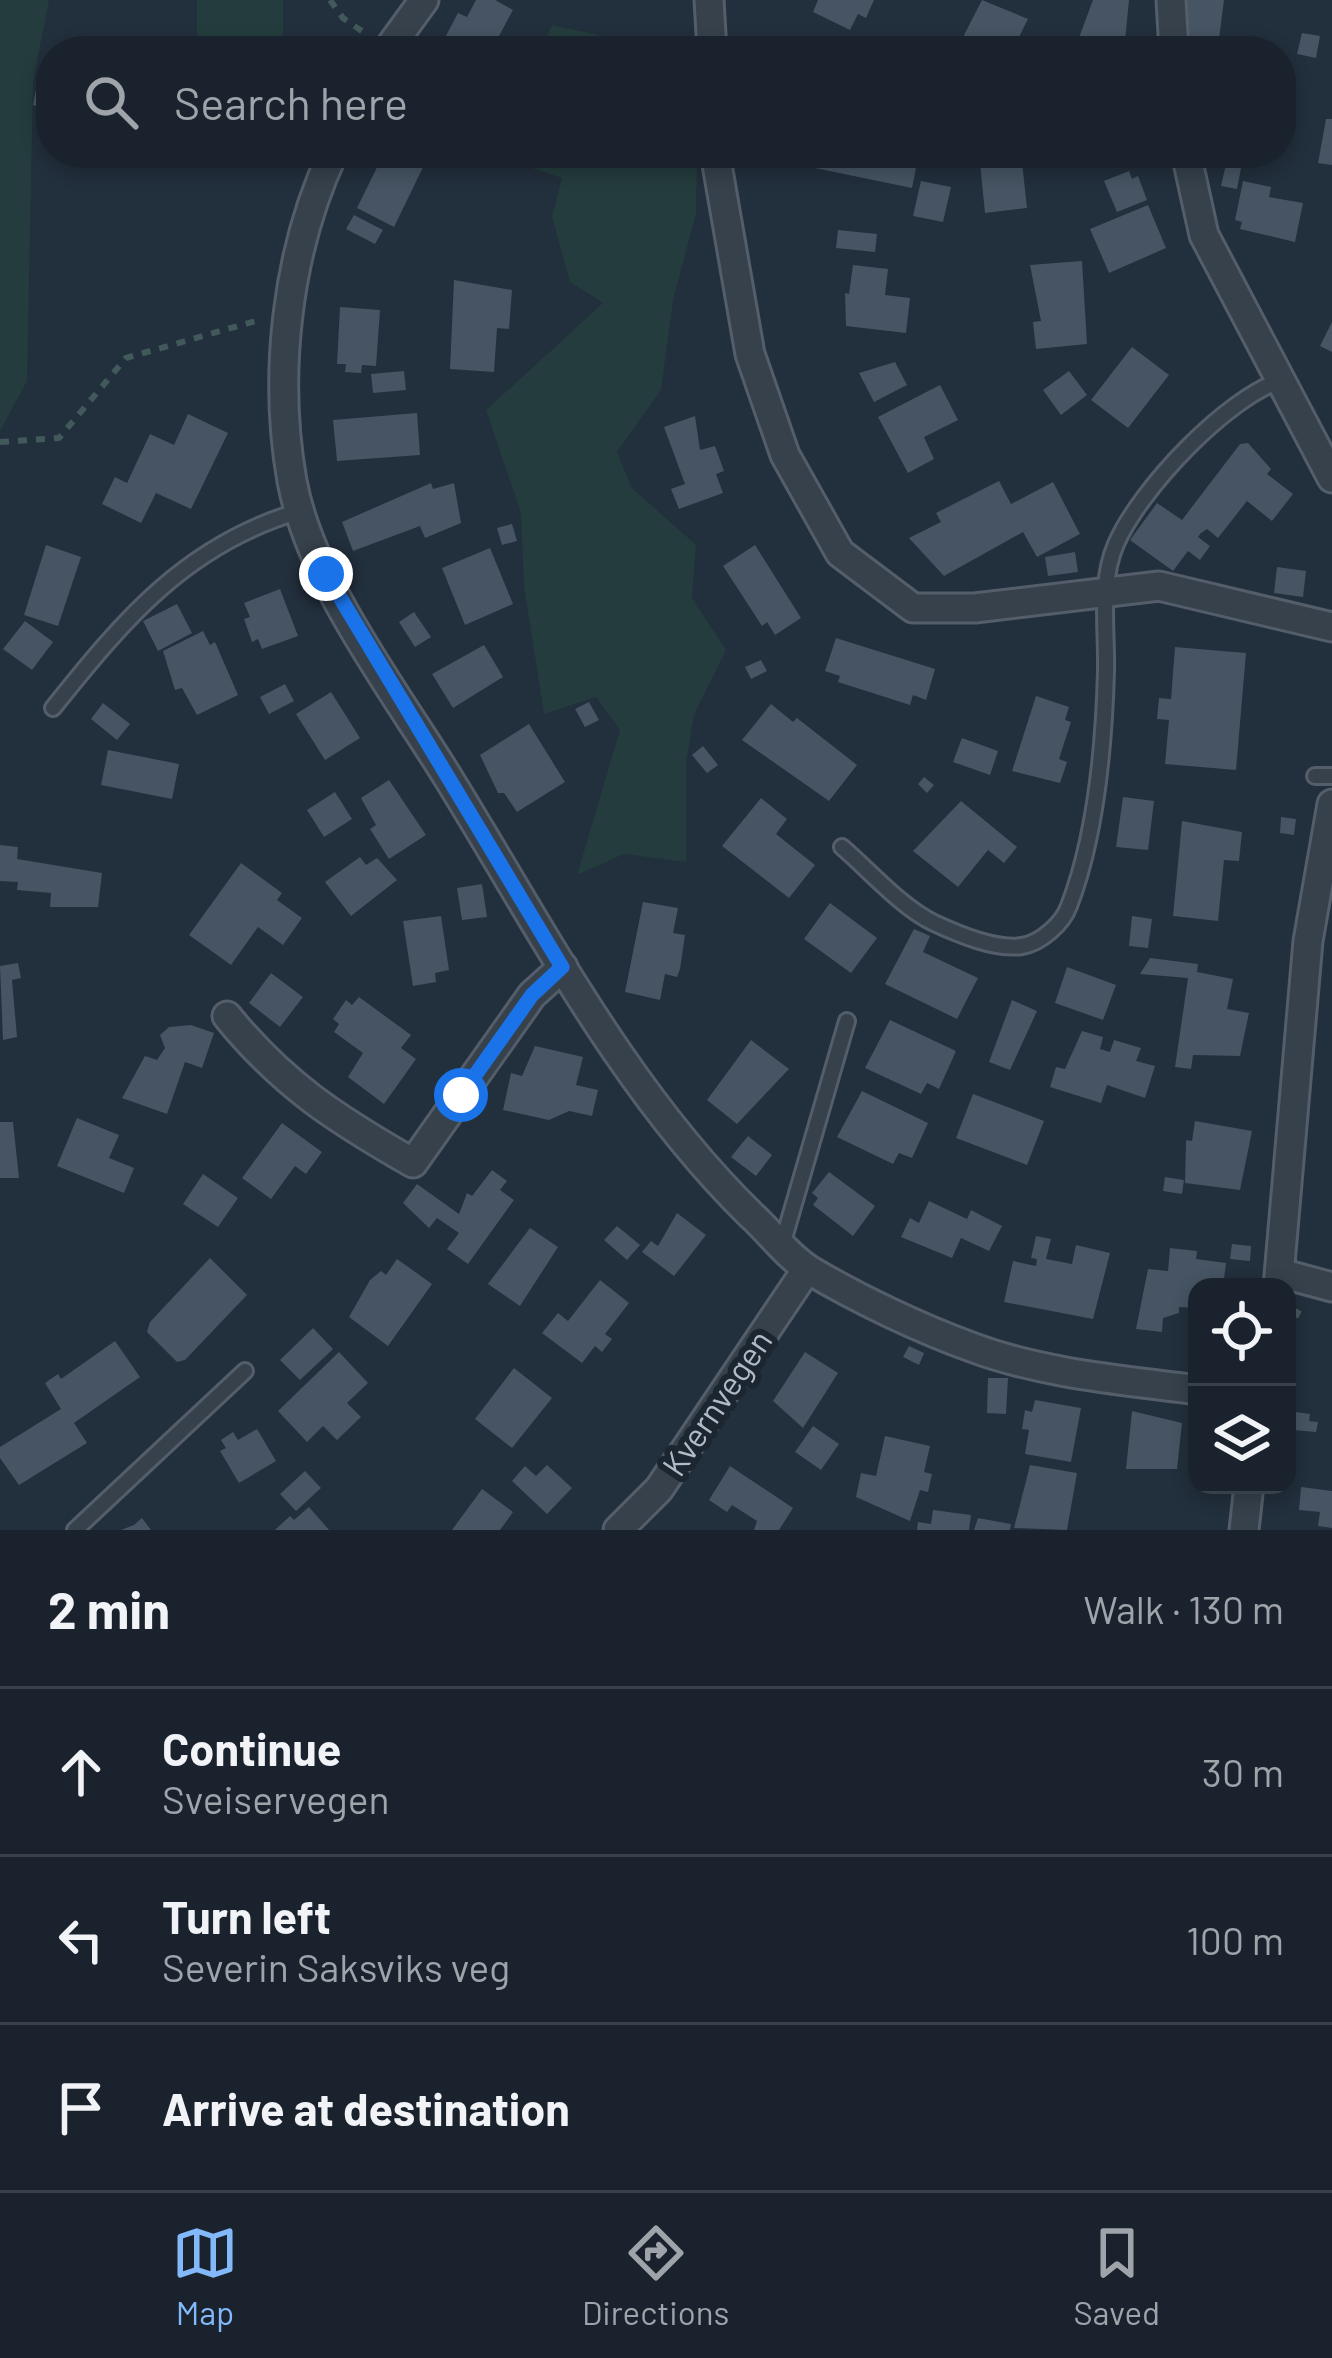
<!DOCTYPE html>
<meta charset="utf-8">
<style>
:root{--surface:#1a232d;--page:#232b35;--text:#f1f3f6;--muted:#9fa4aa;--line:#384049;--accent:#83b9fb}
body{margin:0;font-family:Barlow,sans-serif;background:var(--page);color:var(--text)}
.controls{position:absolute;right:36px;bottom:36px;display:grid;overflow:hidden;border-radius:24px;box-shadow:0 6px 18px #0003}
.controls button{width:108px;height:108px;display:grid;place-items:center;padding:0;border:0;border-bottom:3px solid var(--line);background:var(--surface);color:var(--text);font:60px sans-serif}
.stop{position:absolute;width:36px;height:36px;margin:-27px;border:9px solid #1a73e8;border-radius:50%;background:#fff}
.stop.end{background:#1a73e8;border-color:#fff;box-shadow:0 3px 12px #0008}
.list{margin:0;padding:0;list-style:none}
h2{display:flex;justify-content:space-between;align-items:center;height:156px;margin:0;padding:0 48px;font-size:51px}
h2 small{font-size:39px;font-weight:400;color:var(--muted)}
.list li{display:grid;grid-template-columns:78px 1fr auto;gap:36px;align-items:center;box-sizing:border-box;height:168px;padding:0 48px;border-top:3px solid var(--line)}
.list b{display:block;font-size:45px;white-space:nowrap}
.list p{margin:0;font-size:39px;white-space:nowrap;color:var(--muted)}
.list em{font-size:39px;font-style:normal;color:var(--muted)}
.icon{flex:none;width:66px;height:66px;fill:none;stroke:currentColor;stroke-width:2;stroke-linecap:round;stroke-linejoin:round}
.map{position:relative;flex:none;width:1332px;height:1530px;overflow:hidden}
.search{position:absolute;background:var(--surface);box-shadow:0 6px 18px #0003;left:36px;right:36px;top:36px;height:132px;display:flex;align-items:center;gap:30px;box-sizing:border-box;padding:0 42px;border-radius:48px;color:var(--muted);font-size:45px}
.sheet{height:660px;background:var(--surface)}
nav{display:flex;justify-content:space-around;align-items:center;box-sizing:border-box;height:168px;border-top:3px solid var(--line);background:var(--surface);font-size:33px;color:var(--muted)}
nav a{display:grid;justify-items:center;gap:6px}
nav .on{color:var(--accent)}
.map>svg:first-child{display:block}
</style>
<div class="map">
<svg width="1332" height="1530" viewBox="0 0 1332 1530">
<rect width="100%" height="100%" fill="#222f3c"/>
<g fill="#243c3d">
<path d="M0 0H49L33 82 27 381 0 431Z"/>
<rect x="197" y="0" width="86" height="51"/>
<path d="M552 25 676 51H540Z"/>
<path d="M515 153H697L696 214 673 300 661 390 617 452 632 488 696 545 692 598 726 650 694 715 686 764V862L624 854 577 875 620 730 596 697 544 714 524 586 521 513 486 410 603 303 570 282 552 217 562 178 508 160Z"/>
</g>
<g fill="#465463">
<path d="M476 0H495L513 10 491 51 440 47 458 13 467 17Z"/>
<path d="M818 0H874L866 18 858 14 850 30 813 12Z"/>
<path d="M982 0 1028 19 1012 51H986L962 39Z"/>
<path d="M1093 0H1129L1124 51H1074Z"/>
<path d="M1187 0H1224L1219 39 1183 35Z"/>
<path d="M1302 33 1320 36 1316 58 1297 54Z"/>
<path d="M1220 40 1270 49V51H1218Z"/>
<path d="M40 69 51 71V109L33 105Z"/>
<path d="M1326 119H1332V165L1318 163Z"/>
<path d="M384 153H430L394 227 357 208Z"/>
<path d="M813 153H919L912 188 810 167Z"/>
<path d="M979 153H1021L1027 208 985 213Z"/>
<path d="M1227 160 1242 163 1237 189 1221 186Z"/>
<path d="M1129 171 1132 179 1138 176 1147 200 1117 212 1104 181Z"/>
<path d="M921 181 951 187 943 222 913 216Z"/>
<path d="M1243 181 1271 187 1269 197 1303 203 1295 242 1240 229 1242 222 1235 220Z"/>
<path d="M1148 205 1166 248 1109 273 1090 229Z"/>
<path d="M354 215 383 230 375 244 346 229Z"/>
<path d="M838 230 877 234 875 252 836 248Z"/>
<path d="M1082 261 1087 344 1036 349 1033 322 1041 321 1030 265Z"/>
<path d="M853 265 888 269 885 295 910 298 906 333 846 326 845 293 849 294Z"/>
<path d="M454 280 512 290 509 329 497 328 494 372 450 369Z"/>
<path d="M340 307 380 310 376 366 362 365 361 373 345 372 346 364H337Z"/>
<path d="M1332 322V352L1320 346Z"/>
<path d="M1132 347 1169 375 1128 428 1091 400Z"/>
<path d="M895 362 907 385 874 402 859 373Z"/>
<path d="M404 371 406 390 373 393 371 374Z"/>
<path d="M1069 371 1087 395 1061 415 1043 390Z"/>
<path d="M940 385 958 420 924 437 934 459 908 473 878 417Z"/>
<path d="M417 413 420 455 337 461 333 420Z"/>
<path d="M188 414 228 433 191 509 156 493 141 523 102 504 115 477 127 483 150 434 174 445Z"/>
<path d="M695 416 700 450 715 446 724 471 716 474 723 493 679 509 671 489 685 484 664 427Z"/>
<path d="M1248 443 1271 469 1267 474 1293 494 1272 521 1247 501 1218 538 1207 529 1201 533 1198 537 1210 546 1200 560 1188 551 1173 571 1130 540 1157 503 1182 520 1240 444Z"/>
<path d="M999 481 1011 504 1053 482 1080 534 1037 557 1023 532 944 576 909 538 941 522 936 513Z"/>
<path d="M431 483 433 489 454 483 461 523 425 538 420 526 353 551 342 522Z"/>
<path d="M512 524 517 541 502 545 497 528Z"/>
<path d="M46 545 81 557 58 626 24 615Z"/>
<path d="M755 545 801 618 775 635 767 622 762 626 723 566Z"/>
<path d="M490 548 513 604 465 625 442 568Z"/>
<path d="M1075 552 1078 572 1048 576 1045 557Z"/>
<path d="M1277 567 1306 571 1303 597 1274 593Z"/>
<path d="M280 589 298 636 262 649 258 639 252 642 244 619 250 617 244 603Z"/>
<path d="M177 604 192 633 158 651 143 621Z"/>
<path d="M414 612 431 637 415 647 399 622Z"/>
<path d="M25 621 53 642 32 670 3 649Z"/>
<path d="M203 631 210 645 215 642 238 695 197 715 182 688 175 690 163 651Z"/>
<path d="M836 638 935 669 926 700 913 695 910 705 838 682 840 676 825 671Z"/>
<path d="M484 645 503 677 453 708 432 674Z"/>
<path d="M1175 647 1246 653 1236 770 1165 764 1169 720 1157 719 1159 698 1171 699Z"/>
<path d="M761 660 767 671 751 679 745 667Z"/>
<path d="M285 684 294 701 269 714 260 697Z"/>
<path d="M331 692 360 738 325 760 296 714Z"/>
<path d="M1036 696 1069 707 1065 720 1071 722 1059 759 1067 762 1060 783 1012 771Z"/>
<path d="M589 702 599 720 585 727 575 709Z"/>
<path d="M103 703 130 724 117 740 91 719Z"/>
<path d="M771 704 793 722 797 718 857 765 829 801 742 740Z"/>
<path d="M529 724 565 782 517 812 504 793H498L480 755Z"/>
<path d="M962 738 998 751 990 775 953 762Z"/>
<path d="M703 746 718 765 707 773 692 755Z"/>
<path d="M108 750 179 764 172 799 101 785Z"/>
<path d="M924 777 934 785 927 793 918 784Z"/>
<path d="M389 780 426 835 389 859 370 829 376 825 361 798Z"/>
<path d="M335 792 352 819 324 837 307 810Z"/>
<path d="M1123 797 1154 801 1148 850 1116 847Z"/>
<path d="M761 798 787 819 776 834 815 865 789 898 722 846Z"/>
<path d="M961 801 1017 847 1004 863 988 850 958 887 913 851Z"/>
<path d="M1281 817 1296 819 1294 835 1280 833Z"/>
<path d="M1182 821 1242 832 1239 861 1224 860 1218 921 1173 916Z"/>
<path d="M0 845 18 847 17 859 102 873 98 907H50L51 893 17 890 18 882 0 881Z"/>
<path d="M360 857 366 865 377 858 397 880 351 916 325 882Z"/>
<path d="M241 863 282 893 277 900 302 918 283 945 258 927 231 965 189 935Z"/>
<path d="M482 884 487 917 462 920 457 888Z"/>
<path d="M643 902 678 908 673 933 685 935 680 969 677 977 665 974 660 1000 625 992Z"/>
<path d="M830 903 877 938 851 973 804 939Z"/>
<path d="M441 916 449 970 435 973 436 982 413 986 403 921Z"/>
<path d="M1132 916 1152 919 1148 948 1129 946Z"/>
<path d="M914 929 930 936 923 952 978 978 957 1019 885 984Z"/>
<path d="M1150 958 1198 964 1197 972 1233 979 1227 1009 1249 1013 1240 1056 1193 1055 1191 1069 1175 1067 1188 978 1140 974Z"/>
<path d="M18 963 21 978 12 980 17 1037 3 1040 0 966Z"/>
<path d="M1067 967 1116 985 1103 1020 1055 1003Z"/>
<path d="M271 973 303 997 280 1027 249 1003Z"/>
<path d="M359 997 411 1035 401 1048 416 1059 384 1104 348 1077 363 1053 334 1032 339 1024 333 1019 346 1000 352 1005Z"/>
<path d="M1012 1000 1037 1011 1010 1070 989 1062Z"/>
<path d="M890 1020 956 1051 939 1089 927 1083 921 1094 865 1068Z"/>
<path d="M191 1025 214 1033 202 1068 185 1062 167 1114 122 1098 145 1056 157 1060 165 1048 160 1035 169 1027Z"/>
<path d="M1082 1031 1103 1037 1100 1049 1110 1052 1114 1040 1141 1048 1136 1061 1155 1066 1145 1098 1107 1085 1101 1103 1050 1087 1056 1067 1065 1069Z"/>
<path d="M751 1040 789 1069 737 1124 707 1100Z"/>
<path d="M535 1046 583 1057 576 1085 598 1090 592 1116 569 1111 549 1120 503 1110 511 1073 522 1076Z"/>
<path d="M862 1091 928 1123 912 1158 899 1153 893 1164 837 1137Z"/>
<path d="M973 1094 1044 1121 1027 1165 956 1138Z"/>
<path d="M77 1118 119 1135 109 1158 134 1168 124 1193 57 1166Z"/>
<path d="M1195 1121 1252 1131 1240 1190 1185 1183 1186 1140 1192 1141Z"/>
<path d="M0 1122H13L19 1178H0Z"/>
<path d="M282 1123 322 1152 306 1174 295 1166 271 1199 242 1178Z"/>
<path d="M748 1136 772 1155 756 1176 731 1157Z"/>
<path d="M492 1170 507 1181 500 1190 514 1200 468 1264 447 1249 459 1233 437 1218 429 1228 403 1203 417 1184 459 1214 467 1193 472 1196Z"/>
<path d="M829 1172 875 1206 853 1236 813 1205 818 1198 812 1193Z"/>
<path d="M203 1174 238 1198 218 1227 183 1204Z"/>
<path d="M1165 1177 1184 1180 1182 1194 1163 1191Z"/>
<path d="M929 1201 967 1219 971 1210 1002 1226 989 1251 961 1238 952 1258 901 1237 910 1218 919 1223Z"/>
<path d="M677 1213 706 1235 674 1276 642 1252 651 1241 658 1246Z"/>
<path d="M617 1226 640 1245 627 1260 604 1240Z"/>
<path d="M530 1228 558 1247 520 1306 488 1284Z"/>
<path d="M1036 1236 1051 1239 1046 1259 1072 1264 1076 1245 1110 1253 1093 1319 1004 1302 1013 1261 1036 1266 1037 1259 1031 1258Z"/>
<path d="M1232 1244 1251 1246 1250 1261 1230 1259Z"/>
<path d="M1170 1248 1197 1251 1196 1259 1226 1263 1223 1287H1197V1308L1179 1307V1313L1163 1318 1162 1332 1136 1329 1148 1269 1168 1271Z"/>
<path d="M210 1258 247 1295 185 1360 177 1362 147 1332 150 1322Z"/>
<path d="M397 1259 432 1284 388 1346 349 1317 370 1280 381 1271 386 1275Z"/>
<path d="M600 1280 629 1303 605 1334 612 1339 602 1352 595 1346 582 1363 542 1333 558 1313 568 1321Z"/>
<path d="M313 1328 333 1349 300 1380 280 1360Z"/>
<path d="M115 1341 140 1377 74 1423 87 1443 19 1485 0 1458V1447L61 1409 45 1383 58 1374 61 1379Z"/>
<path d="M909 1346 924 1353 919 1365 903 1357Z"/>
<path d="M339 1352 368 1383 347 1403 361 1417 337 1440 323 1426 307 1442 278 1411Z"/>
<path d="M805 1352 838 1373 803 1428 773 1401Z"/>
<path d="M514 1368 552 1398 512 1448 475 1419Z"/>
<path d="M988 1378H1008L1006 1414 987 1413Z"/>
<path d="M1035 1400 1081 1408 1071 1462 1025 1454 1029 1430 1022 1429 1025 1410 1032 1412Z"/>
<path d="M1132 1411 1182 1423 1177 1469H1126Z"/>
<path d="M1295 1412 1310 1414 1309 1421 1318 1422 1316 1432 1293 1430Z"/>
<path d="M813 1426 839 1444 821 1470 795 1452Z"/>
<path d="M257 1429 276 1461 239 1483 220 1451 226 1448 221 1440 233 1432 238 1440Z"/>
<path d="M885 1436 930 1446 924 1472 932 1474 928 1492 920 1490 910 1521 856 1497 861 1473 876 1476Z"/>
<path d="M547 1465 572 1488 547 1514 512 1481 525 1466 536 1476Z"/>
<path d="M1030 1465 1077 1473 1067 1530 1014 1528Z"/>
<path d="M730 1466 793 1508 779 1530H754L757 1521 732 1505 727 1512 709 1500Z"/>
<path d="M305 1471 321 1488 296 1511 280 1494Z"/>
<path d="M1301 1487 1332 1491V1528L1318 1526 1320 1512 1299 1510Z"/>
<path d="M482 1489 513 1512 500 1530H452Z"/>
<path d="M309 1507 329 1530H275L290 1516 294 1520Z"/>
<path d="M933 1510 971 1515 969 1530H917L918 1522 931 1524Z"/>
<path d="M142 1518 151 1530H121L134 1525Z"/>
<path d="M978 1518 1011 1524 1010 1530H974Z"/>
</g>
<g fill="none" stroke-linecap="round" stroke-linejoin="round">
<g stroke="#545e6a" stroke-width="20">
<g id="lane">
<path d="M53 708C124 619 187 544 300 511"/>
<path d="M1315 776H1332"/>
<path d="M842 847C870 871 901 907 934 923 958 934 995 950 1022 946 1041 943 1063 923 1069 906 1096 836 1104 746 1106 671 1107 630 1099 583 1116 544 1140 489 1226 398 1282 380"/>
<path d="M782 1245 847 1021"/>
<path d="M75 1530 245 1371"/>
</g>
</g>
<g stroke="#545e6a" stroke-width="33">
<g id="street">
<path d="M709 0 712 51"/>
<path d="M1171 0 1174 51"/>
<path d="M387 51 424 0"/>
<path d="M333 153C287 251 273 374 292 481 311 584 398 695 452 784 543 932 626 1093 751 1215 770 1232 789 1258 811 1271 860 1300 921 1329 974 1348 1044 1374 1124 1380 1197 1390"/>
<path d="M715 153 750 354 785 455 840 553 913 608H975L1159 586 1332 627"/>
<path d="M1186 153 1204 235 1332 478"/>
<path d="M227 1016C283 1085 336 1119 413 1163L532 995 563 967"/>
<path d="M1280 1273 1332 1287"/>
<path d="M1278 1287 1308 941 1332 804"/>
<path d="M618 1530 659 1489 807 1269"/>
<path d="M1244 1530 1249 1485"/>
</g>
</g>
<g stroke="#42595b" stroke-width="6" stroke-dasharray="9 9" stroke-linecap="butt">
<path d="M330 0 343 18 366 34"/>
<path d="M0 442 59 438 126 358 259 320"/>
<path d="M1287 1333 1299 1310"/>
</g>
<use href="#lane" stroke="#36414c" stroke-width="14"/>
<use href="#street" stroke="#36414c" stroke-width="27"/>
</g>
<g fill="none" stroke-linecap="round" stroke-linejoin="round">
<path stroke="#1a73e8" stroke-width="15" d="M326 574 562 967 532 995 461 1095"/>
</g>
<g text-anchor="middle" stroke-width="12" stroke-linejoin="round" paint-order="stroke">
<g font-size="33" fill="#b1bbc8" stroke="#1b2631">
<text transform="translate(717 1403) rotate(-56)" y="12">Kvernvegen</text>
</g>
</g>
</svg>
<div class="controls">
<button><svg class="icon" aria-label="locate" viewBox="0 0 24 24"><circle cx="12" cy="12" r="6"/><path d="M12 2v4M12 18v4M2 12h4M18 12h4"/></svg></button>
<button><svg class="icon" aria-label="layers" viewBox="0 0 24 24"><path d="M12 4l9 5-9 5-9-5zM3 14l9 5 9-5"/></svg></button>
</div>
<div class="stop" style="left:461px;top:1095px"></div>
<div class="stop end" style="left:326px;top:574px"></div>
<div class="search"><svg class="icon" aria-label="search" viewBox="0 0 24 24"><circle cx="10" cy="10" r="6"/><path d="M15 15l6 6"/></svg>Search here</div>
</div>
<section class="sheet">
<h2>2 min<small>Walk · 130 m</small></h2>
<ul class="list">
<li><svg class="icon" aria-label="ahead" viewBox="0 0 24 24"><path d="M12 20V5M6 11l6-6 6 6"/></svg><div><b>Continue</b><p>Sveiservegen</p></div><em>30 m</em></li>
<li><svg class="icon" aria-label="left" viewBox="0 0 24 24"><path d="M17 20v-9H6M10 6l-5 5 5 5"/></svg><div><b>Turn left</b><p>Severin Saksviks veg</p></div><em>100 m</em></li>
<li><svg class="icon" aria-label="arrive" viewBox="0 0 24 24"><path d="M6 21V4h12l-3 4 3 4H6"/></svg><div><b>Arrive at destination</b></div></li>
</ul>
</section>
<nav>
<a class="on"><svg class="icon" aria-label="map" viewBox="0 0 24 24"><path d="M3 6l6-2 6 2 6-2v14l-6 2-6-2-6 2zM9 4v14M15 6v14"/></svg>Map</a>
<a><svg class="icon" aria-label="directions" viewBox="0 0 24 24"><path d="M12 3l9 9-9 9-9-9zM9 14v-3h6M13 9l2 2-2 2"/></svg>Directions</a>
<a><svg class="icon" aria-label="saved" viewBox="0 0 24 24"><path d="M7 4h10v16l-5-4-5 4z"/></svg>Saved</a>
</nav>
